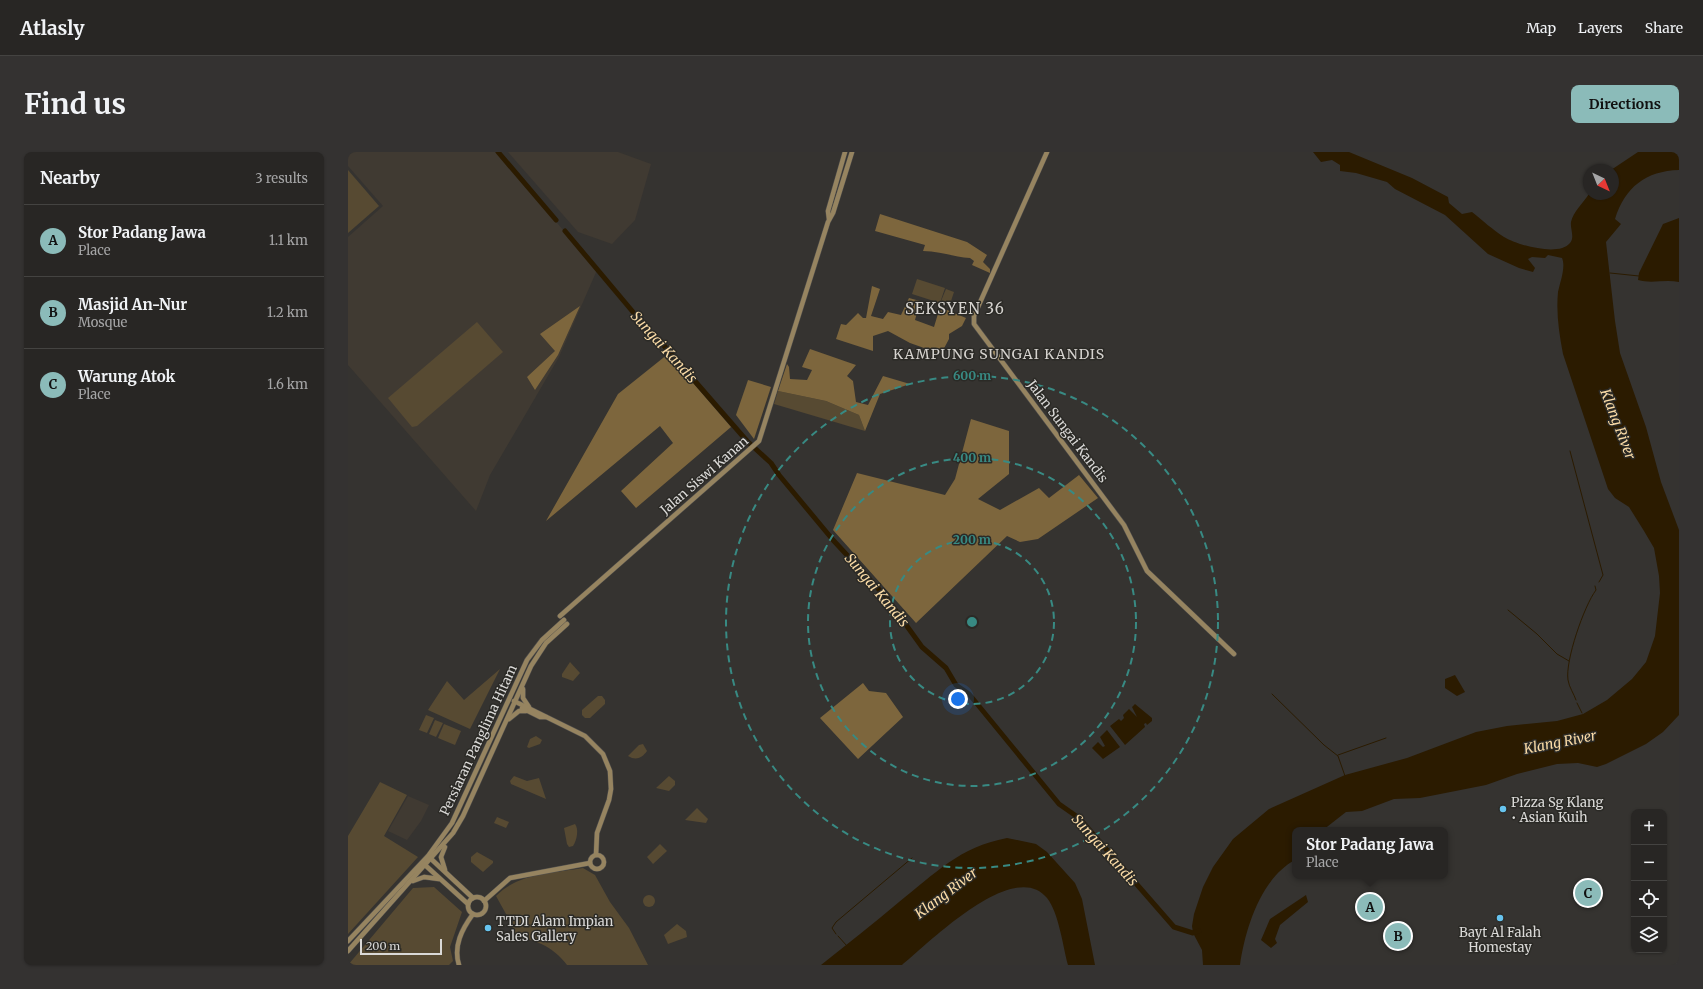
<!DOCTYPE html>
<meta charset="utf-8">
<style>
:root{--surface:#282624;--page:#343231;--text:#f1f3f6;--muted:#a5a5a6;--line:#444341;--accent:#8bbbb9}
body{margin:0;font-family:Merriweather,serif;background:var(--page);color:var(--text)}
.controls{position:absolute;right:12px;bottom:12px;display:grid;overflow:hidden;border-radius:8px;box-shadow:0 1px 3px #0004}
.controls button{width:36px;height:36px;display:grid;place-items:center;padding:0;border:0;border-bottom:1px solid var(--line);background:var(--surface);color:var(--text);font:20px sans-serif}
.compass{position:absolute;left:1235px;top:12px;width:36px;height:36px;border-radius:50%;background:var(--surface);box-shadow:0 1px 3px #0004;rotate:137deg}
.scale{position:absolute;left:12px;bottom:10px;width:82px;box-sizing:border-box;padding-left:4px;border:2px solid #dad9d7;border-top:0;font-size:11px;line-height:14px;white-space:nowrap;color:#dad9d7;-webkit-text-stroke:3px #2b2a26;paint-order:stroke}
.you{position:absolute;left:610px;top:547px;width:14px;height:14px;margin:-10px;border:3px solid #fff;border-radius:50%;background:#1a73e8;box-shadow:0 0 0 6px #1a73e833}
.badge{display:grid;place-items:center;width:26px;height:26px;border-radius:50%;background:var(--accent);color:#111;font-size:13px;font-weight:700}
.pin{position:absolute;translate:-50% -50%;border:2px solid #fff;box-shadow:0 1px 4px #0006}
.popup{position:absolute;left:944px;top:675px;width:156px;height:52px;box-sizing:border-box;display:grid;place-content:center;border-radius:8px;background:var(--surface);filter:drop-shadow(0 1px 3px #0005);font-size:13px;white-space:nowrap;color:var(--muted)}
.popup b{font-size:15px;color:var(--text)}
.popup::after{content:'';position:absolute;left:50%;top:100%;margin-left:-8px;border:8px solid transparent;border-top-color:var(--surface)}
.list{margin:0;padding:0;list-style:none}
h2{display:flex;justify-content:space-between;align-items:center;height:52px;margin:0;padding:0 16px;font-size:17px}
h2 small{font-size:13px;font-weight:400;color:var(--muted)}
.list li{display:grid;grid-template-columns:26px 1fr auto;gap:12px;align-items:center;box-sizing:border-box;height:72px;padding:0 16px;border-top:1px solid var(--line)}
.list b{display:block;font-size:15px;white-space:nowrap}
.list p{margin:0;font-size:13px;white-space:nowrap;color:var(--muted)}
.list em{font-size:13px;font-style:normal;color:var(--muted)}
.icon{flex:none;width:22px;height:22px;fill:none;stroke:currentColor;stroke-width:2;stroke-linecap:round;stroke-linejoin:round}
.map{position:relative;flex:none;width:1331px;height:813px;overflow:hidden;border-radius:8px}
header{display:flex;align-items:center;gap:24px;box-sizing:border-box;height:56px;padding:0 20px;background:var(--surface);border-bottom:1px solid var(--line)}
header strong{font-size:19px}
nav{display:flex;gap:22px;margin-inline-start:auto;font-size:14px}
.intro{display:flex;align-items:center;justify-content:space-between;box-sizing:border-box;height:96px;padding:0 24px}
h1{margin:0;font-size:28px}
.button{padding:10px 18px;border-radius:8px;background:var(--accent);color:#111;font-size:14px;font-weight:700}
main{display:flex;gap:24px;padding:0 24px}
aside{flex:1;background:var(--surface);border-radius:8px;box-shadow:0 1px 3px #0004}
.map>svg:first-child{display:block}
</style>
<header>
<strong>Atlasly</strong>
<nav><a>Map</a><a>Layers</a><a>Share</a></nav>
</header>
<div class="intro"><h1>Find us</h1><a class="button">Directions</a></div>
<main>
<aside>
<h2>Nearby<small>3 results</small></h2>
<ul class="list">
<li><span class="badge">A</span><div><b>Stor Padang Jawa</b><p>Place</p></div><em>1.1 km</em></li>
<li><span class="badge">B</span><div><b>Masjid An-Nur</b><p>Mosque</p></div><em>1.2 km</em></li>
<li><span class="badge">C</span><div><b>Warung Atok</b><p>Place</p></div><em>1.6 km</em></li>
</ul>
</aside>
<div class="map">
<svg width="1331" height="813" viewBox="0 0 1331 813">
<rect width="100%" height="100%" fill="#353330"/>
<g fill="#403a32">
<path d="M0 0H149L249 118 211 205 142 323 128 359 0 213V85L35 54 0 14Z"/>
<path d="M160 0H270L303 12 287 68 264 92 230 80Z"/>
<path d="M60 644 81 653 73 669 59 688 40 679Z"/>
</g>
<g fill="#574a32">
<path d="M0 18 31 54 0 81Z"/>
<path d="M569 127 597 136 592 151 564 142Z"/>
<path d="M598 137 606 140 602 152 593 149Z"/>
<path d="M129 170 155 200 69 274 64 275 40 246Z"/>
<path d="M430 239 478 249 511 263 517 279 426 252Z"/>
<path d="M222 510 232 521 225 529 214 525V522Z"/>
<path d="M152 517 122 577 80 558 99 529 116 548Z"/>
<path d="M250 544H254L257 548V552L242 566H237L234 563V558Z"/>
<path d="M78 563 86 566 79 581 71 578Z"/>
<path d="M87 568 95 571 88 585 81 582Z"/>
<path d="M96 572 113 579 107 593 90 586Z"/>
<path d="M188 584 194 588 192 592 181 596 179 595 182 587Z"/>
<path d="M295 592 299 599C294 606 288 609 280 604L291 593Z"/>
<path d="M166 624 179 629 191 626 198 647 163 632 162 629Z"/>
<path d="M321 624 327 629V633L321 639 308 636Z"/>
<path d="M32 630 59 643 36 684 70 705 0 782V684Z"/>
<path d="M349 656 360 667 358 671 337 668Z"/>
<path d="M149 665 161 670 158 676 146 671Z"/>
<path d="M227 672C231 677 229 688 225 694L221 695 219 692 216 676Z"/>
<path d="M312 692 319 699 305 712 299 705Z"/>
<path d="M129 700 145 709V711L135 720 123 710V705Z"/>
<path d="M235 716 247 723 262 750 281 776 300 813H219C205 794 186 787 164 784L165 767 158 762 148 744C170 721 206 721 235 716Z"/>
<path d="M86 735 114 760 102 795 105 809 101 813H0L65 736Z"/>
<circle cx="301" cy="749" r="6"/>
<path d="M329 772 338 779 339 785 320 792 316 783Z"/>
</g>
<g fill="#7d663d">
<path d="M532 62 619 90 639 103 635 110 642 117V121L624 113 626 109 622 106C606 105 591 99 575 99L577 93 527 79Z"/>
<path d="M524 134 532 137 523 164 535 167 540 160 553 163 561 146 572 149 567 168 586 175 592 155 618 166 614 174 601 182V187L593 202 562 191 540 179 525 184V199L488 187 493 172 498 173 510 161 515 166H518Z"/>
<path d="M232 154 210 203 187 238 179 225 207 199 192 182Z"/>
<path d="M462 197 508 213 499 224 505 229 508 250 520 253 535 224 562 232 532 242 517 279 511 263 478 249 430 239 439 212 441 215 442 227 459 228 464 218 454 215Z"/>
<path d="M320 202 383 275 288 356 273 339 325 291 312 274 198 369 270 242Z"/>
<path d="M400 228 423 235 406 287 388 263Z"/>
<path d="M623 267 661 279V322L630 347 652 358 691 336 701 346 731 323 750 346 690 387 672 390 659 384 568 471 485 378 509 321 597 343 607 327Z"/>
<path d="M515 531 521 539 538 541 555 565 510 607 472 566Z"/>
</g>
<g fill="#2b1b00">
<path d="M965 0H1001L1064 26 1100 45 1101 51 1114 62 1124 60C1134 68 1145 78 1156 85 1169 93 1211 105 1222 91 1227 85 1222 77 1223 70 1225 60 1236 50 1241 42H1265V18H1263L1290 0H1331V18C1298 19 1277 35 1267 67L1273 72 1258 90 1267 169 1272 201 1298 275 1313 330 1331 378V563L1315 580 1298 592 1258 612 1249 615 1230 611 1209 612 1169 622 1138 633 1072 646 1046 647 1014 659 998 660 975 678H947V708C913 726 897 777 892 813H855L854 798 845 781 844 774 846 762 855 735 865 715 885 687 921 657 997 623 1059 606 1128 580 1159 574 1209 569 1235 562 1259 548 1284 527 1298 510 1307 484 1312 441 1311 424 1306 396 1296 379 1281 355 1267 346 1260 337 1215 202C1211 181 1208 161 1210 140 1212 130 1218 115 1214 106L1200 103 1197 106 1184 105 1180 107 1187 116 1185 120 1171 116 1140 102 1097 63 1047 37 1039 30 1008 21 992 19V13L984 8 973 10Z"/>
<path d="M1331 66V130C1317 127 1304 132 1290 128L1291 121 1315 72Z"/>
<path d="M1107 523 1117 540 1109 544 1097 536V527Z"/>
<path d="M787 552 804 566V569L799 573 798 571 796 572 797 575 777 593 762 574 771 567 773 569 776 566 775 563 781 557 789 565 784 555Z"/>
<path d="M759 578 772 595 755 607 744 596 750 590 755 595 757 594 752 585Z"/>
<path d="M659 686 688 692 699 700 727 731 734 747 747 813H720C715 795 711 761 699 746 666 705 580 792 554 813H473C499 792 525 772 551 750 588 721 611 695 659 686Z"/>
<path d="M958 743 960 750 932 773 927 787 929 791 923 796 913 788 922 767Z"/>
</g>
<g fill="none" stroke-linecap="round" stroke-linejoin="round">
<g stroke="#2b1b00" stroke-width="1">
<path d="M1262 121 1291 124"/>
<path d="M1222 299 1255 423 1251 430"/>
<path d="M1160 458 1189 482 1209 502 1221 509"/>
<path d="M924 542 976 593 990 604 997 624"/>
<path d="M1228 548C1226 542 1221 535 1220 528 1217 509 1236 454 1248 438L1247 434"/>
<path d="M1229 551 1234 561"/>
<path d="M990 603 1038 586"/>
<path d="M488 782 484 776 488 770 564 706"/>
<path d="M490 784 499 794"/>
</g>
<g stroke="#2b1b00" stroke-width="5">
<path d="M150 0 208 68"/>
<path d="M217 79 306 185 312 189 399 289 423 311 431 323 485 388 538 445 574 495 598 516 608 533 621 542 711 652 731 666 826 775 845 781 851 779"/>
</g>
<g stroke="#52504d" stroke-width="5.5">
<g id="secondary">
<path d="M699 0 626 164V172L767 361 776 373 799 419 886 502"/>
<path d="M481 67 480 59 497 0"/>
<path d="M212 464 411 289 480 70 485 61 504 0"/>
<path d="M175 537V546L181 555"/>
<path d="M166 549 237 584 255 602 262 619 263 637 261 648 249 681 248 703"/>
<path d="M174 556 192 565H198"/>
<path d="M161 567 171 559H178"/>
<circle cx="249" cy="710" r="7"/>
<path d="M81 705 125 746"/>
<path d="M77 713 120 752"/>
<path d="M97 718 93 705 97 695"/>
<path d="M65 729 76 725 91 727"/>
<circle cx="129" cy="754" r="9"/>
<path d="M136 749 162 726 242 711"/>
<path d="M0 789 80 704 104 671 179 508 194 488 216 468"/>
<path d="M0 799 105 681 115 664 183 514 198 491 219 472"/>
<path d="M111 813C105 794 114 777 125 762"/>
</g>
</g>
<use href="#secondary" stroke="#968460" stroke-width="4.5"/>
<path stroke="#c3c2c0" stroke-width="1" stroke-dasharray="7 7" stroke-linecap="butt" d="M1327 813 1331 810"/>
</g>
<g fill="none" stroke="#388a83" stroke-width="2" stroke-dasharray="7 5">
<circle cx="624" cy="470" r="82"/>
<circle cx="624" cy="470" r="164"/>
<circle cx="624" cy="470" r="246"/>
</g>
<g fill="#67c4ef" stroke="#2b2a26" stroke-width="1.5">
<circle cx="1155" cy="657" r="4"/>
<circle cx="1152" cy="766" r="4"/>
<circle cx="140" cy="776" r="4"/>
</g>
<g text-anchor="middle" stroke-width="3" stroke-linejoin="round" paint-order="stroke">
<g font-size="13" fill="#dad9d7" stroke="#2b2a26">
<text transform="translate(720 279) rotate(53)" y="5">Jalan Sungai Kandis</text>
<text transform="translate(356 323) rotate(-41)" y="5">Jalan Siswi Kanan</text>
<text transform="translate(130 588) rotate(-65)" y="5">Persiaran Panglima Hitam</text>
</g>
<g font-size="13" fill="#dad9d7" stroke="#2b2a26" text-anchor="start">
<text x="1163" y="655">Pizza Sg Klang<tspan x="1163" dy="15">• Asian Kuih</tspan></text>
<text x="148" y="774">TTDI Alam Impian<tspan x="148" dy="15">Sales Gallery</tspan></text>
<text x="1152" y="785" text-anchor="middle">Bayt Al Falah<tspan x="1152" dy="15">Homestay</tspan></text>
</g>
<g font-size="14" font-style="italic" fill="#fadba6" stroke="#2b2a26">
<text transform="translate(316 195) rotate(48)" y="5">Sungai Kandis</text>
<text transform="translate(1270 272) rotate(69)" y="5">Klang River</text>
<text transform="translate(529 438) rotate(50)" y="5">Sungai Kandis</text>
<text transform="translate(1212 590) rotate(-11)" y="5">Klang River</text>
<text transform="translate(757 698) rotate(48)" y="5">Sungai Kandis</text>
<text transform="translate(598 741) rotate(-37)" y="5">Klang River</text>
</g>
<g font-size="14" letter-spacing="1" fill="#d6d3cf" stroke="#2b2a26">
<text x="651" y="207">KAMPUNG SUNGAI KANDIS</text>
</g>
<g font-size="15" letter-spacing="1" fill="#d6d3cf" stroke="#2b2a26">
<text x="607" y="162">SEKSYEN 36</text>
</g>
</g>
<circle cx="624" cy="470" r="6" fill="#388a83" stroke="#2b2a26" stroke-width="2"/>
<g font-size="12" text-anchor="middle" font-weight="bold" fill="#388a83" stroke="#2b2a26" stroke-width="3" stroke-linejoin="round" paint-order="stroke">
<text x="624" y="228">600 m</text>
<text x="624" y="310">400 m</text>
<text x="624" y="392">200 m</text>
</g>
</svg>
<div class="controls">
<button>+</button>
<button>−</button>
<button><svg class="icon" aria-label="locate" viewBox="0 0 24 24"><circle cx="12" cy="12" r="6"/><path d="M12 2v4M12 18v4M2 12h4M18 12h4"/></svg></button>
<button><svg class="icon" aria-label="layers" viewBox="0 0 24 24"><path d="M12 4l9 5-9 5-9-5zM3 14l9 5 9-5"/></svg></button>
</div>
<svg class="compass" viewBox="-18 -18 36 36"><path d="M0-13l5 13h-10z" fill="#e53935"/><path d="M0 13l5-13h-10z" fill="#a5a5a6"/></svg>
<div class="scale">200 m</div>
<div class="you"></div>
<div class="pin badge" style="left:1022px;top:755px">A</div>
<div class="popup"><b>Stor Padang Jawa</b>Place</div>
<div class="pin badge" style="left:1050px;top:784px">B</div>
<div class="pin badge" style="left:1240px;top:741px">C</div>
</div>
</main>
